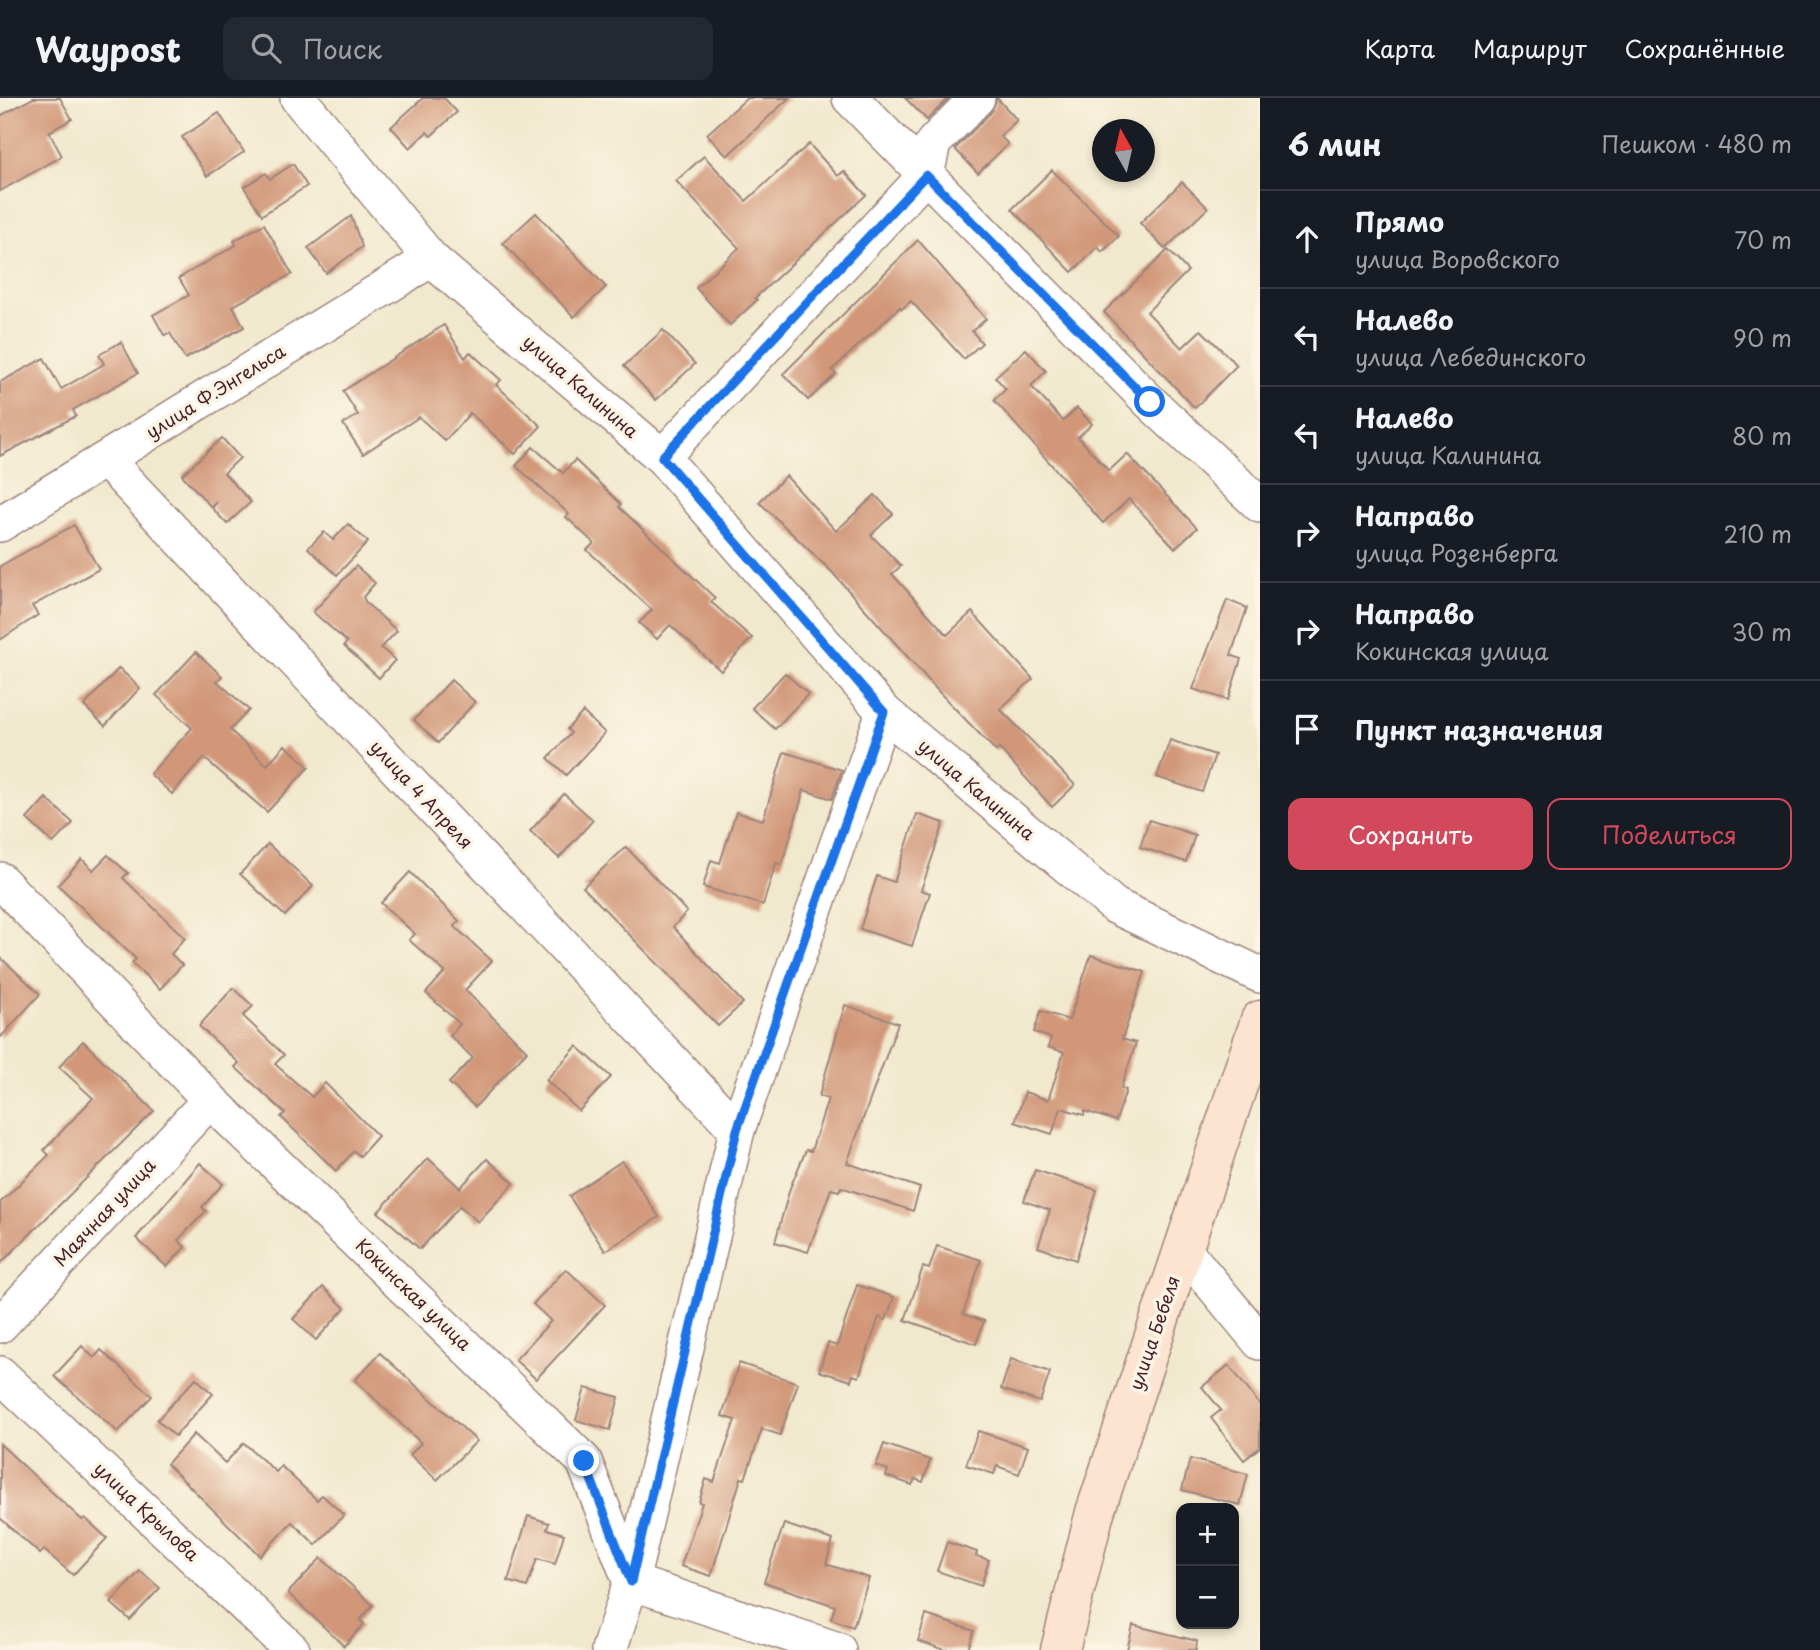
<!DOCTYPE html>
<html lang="ru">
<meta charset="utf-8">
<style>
:root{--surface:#171b24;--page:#242831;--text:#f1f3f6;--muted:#9ea1a6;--line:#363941;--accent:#d1495b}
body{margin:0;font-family:"Playpen Sans",sans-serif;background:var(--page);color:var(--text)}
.controls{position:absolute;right:21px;bottom:21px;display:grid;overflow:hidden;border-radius:14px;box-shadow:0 4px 10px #0003}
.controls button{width:63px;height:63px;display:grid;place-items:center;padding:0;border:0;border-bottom:2px solid var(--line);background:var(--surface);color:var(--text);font:35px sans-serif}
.compass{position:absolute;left:1092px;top:21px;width:63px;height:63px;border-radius:50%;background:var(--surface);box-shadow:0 4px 10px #0003;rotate:352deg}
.stop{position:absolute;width:21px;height:21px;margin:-16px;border:5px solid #1a73e8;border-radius:50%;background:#fff}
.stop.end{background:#1a73e8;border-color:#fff;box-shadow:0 2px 7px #0008}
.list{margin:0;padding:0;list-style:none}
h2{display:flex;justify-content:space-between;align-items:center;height:91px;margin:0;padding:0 28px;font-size:30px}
h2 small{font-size:23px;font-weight:400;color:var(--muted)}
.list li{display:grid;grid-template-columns:46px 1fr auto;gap:21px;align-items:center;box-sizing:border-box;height:98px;padding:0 28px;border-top:2px solid var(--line)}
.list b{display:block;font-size:26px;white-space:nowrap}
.list p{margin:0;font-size:23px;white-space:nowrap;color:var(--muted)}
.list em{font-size:23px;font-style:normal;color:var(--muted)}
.actions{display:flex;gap:14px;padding:21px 28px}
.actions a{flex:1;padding:16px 0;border:2px solid var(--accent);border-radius:14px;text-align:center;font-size:24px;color:var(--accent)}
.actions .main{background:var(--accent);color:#fff}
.icon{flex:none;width:38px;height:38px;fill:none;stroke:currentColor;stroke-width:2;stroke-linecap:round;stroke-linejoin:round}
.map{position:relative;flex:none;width:1260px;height:1552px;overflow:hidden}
header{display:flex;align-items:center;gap:42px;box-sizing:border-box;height:98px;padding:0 35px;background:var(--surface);border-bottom:2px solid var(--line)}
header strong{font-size:33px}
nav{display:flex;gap:38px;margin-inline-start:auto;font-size:24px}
.search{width:490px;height:63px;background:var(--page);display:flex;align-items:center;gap:18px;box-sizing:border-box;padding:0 24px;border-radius:14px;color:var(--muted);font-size:26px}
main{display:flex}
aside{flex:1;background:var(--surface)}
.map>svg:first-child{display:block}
</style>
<header>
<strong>Waypost</strong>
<div class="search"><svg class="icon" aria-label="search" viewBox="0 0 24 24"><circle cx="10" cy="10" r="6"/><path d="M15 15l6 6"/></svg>Поиск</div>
<nav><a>Карта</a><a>Маршрут</a><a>Сохранённые</a></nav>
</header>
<main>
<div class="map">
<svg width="1260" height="1552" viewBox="0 0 1260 1552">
<rect width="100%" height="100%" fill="#fcf5e5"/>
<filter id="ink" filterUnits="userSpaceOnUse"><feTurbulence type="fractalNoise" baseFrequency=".0143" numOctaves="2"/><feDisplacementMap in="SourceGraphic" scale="14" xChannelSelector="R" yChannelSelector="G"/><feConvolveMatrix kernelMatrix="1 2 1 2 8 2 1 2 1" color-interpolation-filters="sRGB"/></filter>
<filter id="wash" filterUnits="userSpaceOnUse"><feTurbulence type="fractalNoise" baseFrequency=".00686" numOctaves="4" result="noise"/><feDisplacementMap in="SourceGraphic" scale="28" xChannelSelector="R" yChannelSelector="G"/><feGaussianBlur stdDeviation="1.57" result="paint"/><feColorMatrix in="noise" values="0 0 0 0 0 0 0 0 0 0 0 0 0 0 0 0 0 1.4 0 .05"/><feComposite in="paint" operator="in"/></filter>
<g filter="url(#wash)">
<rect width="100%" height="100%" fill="#f1e9ce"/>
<g id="blocks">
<g fill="#d19778">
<path d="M33 0H60L72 21 49 34 62 58 0 93V18Z"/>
<path d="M423 0H444L457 14 431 38 427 34 410 50 391 29Z"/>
<path d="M747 0H789L727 58 707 36Z"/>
<path d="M905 0H949L927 22Z"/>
<path d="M997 0 1017 22 1000 38 1008 46 978 75 955 51 991 14Z"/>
<path d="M219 15 244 54 207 78 182 39Z"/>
<path d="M809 46 838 78 844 73 866 97 755 200 757 202 730 227 696 190 739 150 676 83 704 58 746 103Z"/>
<path d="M293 66 307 88 262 117 244 89 266 75 270 81Z"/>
<path d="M1052 72 1119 138 1102 154 1098 149 1072 174 1012 111Z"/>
<path d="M1182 84 1208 110 1165 151 1140 125Z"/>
<path d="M536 115 606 189 574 219 503 145Z"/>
<path d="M351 118 362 149 326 175 308 150Z"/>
<path d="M264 126 292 176 233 208 244 229 185 261 170 235 164 237 153 217 189 197 179 180 236 147 234 143Z"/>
<path d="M918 142 986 221 972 233 982 245 964 261 911 203 902 211 900 209 832 272 836 276 808 302 783 276Z"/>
<path d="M1168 152 1188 173 1147 214 1182 250 1201 232 1237 267 1195 310 1104 214Z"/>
<path d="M444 227 465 260 470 254 501 282 496 287 541 328 515 356 470 315 445 343 419 319 363 356 343 326 358 317 343 293Z"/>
<path d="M663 232 695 266 656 302 624 268Z"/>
<path d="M121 244 138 275 73 312 76 318 0 358V284L44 260 61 291 104 266 99 257Z"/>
<path d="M1026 251 1046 273 1031 288 1063 323 1077 310 1092 326 1078 339 1109 373 1127 356 1197 430 1175 450 1129 401 1103 425 994 302 1006 291 995 279Z"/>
<path d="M222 340 240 360 224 375 251 404 227 426 212 410 217 404 210 408 182 377Z"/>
<path d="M533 349 563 375 575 362 621 406 619 409 715 500 711 504 752 540 721 573 670 527 657 541 639 525 652 512 587 452 594 445 566 419 569 416 516 368Z"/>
<path d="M786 378 836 433 875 397 893 416 871 437 901 468 892 476 947 537 972 514 1033 581 1000 611 1075 687 1052 709 999 650 996 653 939 594 831 473 759 404Z"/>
<path d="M348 426 368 444 337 477 308 450 324 434 333 442Z"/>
<path d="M74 427 99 471 32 508 38 517 0 542V468Z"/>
<path d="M356 468 375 485 363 499 366 505 397 533 381 550 395 562 379 580 344 548 347 544 313 514Z"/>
<path d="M1227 502 1247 510 1231 557 1241 561 1228 602 1193 591Z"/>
<path d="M196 554 222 578 217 583 249 612 230 632 267 667 285 647 309 669 267 714 204 660 172 696 150 676 192 630 156 597Z"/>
<path d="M119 570 140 590 105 628 84 608Z"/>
<path d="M785 575 808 596 775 631 752 610Z"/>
<path d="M451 582 475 604 438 645 414 622Z"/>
<path d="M583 614 605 635 566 677 548 660 571 635 567 631Z"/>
<path d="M1170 642 1215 657 1202 694 1157 679Z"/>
<path d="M784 654 842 672 832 701 804 692 782 767 776 765 763 807 703 789 711 762 720 765 736 714 763 722Z"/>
<path d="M564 696 593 722 559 760 530 733Z"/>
<path d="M46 700 73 725 53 745 27 721Z"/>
<path d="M917 716 944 725 921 792 930 795 912 848 860 831 877 778 894 784Z"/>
<path d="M1149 722 1195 737 1186 764 1140 749Z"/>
<path d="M268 746 313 788 285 818 240 776Z"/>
<path d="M626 749 687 814 673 829 743 905 718 928 583 789Z"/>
<path d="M108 757 128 775 123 780 185 840 171 856 182 867 160 891 132 865 136 861 58 787 82 761 93 772Z"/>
<path d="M410 774 459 823 454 828 492 863 465 892 527 953 475 1009 449 985 473 960 450 938 460 926 426 895 445 874 409 842 415 836 381 805Z"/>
<path d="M1091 857 1145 874 1122 941 1136 945 1121 990 1126 992 1116 1023 1085 1013 1084 1017 1061 1010 1052 1036 1015 1024 1025 994 1048 1002 1064 954 1048 949 1051 940 1034 934 1041 913 1069 922Z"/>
<path d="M0 859 40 896 0 940Z"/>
<path d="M233 890 253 908 243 918 284 957 275 966 312 999 325 985 378 1038 360 1058 354 1053 336 1073 281 1019 285 1015 235 969 239 965 199 928Z"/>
<path d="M845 907 898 925 847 1065 920 1090 913 1113 841 1089 839 1093 831 1091 808 1154 775 1144 790 1090 806 1052 811 1053 828 1001 819 998Z"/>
<path d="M83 943 154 1013 0 1166V1105L49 1057 44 1052 93 1000 59 969Z"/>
<path d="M577 948 611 979 579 1013 546 982Z"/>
<path d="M428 1060 460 1090 487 1061 514 1085 478 1124 460 1108 420 1151 378 1114Z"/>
<path d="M622 1063 659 1119 605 1153 569 1098Z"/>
<path d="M200 1065 223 1086 202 1109 206 1113 178 1142 185 1149 167 1169 136 1140Z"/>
<path d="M1035 1072 1097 1092 1076 1162 1038 1149 1050 1112 1024 1103Z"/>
<path d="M937 1148 981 1162 963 1216 984 1223 976 1246 905 1222 923 1169 929 1171Z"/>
<path d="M566 1171 605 1207 536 1281 515 1262 551 1223 533 1206Z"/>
<path d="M857 1187 894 1199 886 1222 879 1219 859 1279 853 1277 851 1283 819 1273 828 1245 837 1248Z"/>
<path d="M323 1189 345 1210 316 1242 293 1221Z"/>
<path d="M82 1248 94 1260 101 1252 152 1298 118 1334 54 1278Z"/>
<path d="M380 1255 477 1343 437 1382 410 1357 421 1345 355 1282Z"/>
<path d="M1011 1261 1050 1274 1040 1304 1001 1291Z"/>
<path d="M739 1265 798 1285 780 1337 762 1331 745 1381 741 1380 711 1478 681 1468 702 1405 699 1404 706 1381 714 1384 735 1322 722 1318Z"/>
<path d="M1229 1267 1260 1307V1349L1244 1362 1211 1320 1221 1312 1202 1289Z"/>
<path d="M196 1280 213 1296 175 1338 157 1322Z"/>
<path d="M585 1290 619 1299 610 1332 576 1322Z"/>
<path d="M978 1333 1028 1349 1019 1376 997 1368 994 1376 966 1367Z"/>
<path d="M194 1336 225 1365 244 1345 276 1374 281 1368 317 1402 322 1397 344 1417 316 1447 292 1424 260 1458 167 1366Z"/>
<path d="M0 1346 82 1422 85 1420 107 1440 73 1477 44 1452 40 1456 0 1420Z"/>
<path d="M884 1346 930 1362 923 1384 915 1381 912 1387 886 1378 888 1372 876 1368Z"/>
<path d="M1190 1361 1248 1376 1240 1407 1182 1392Z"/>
<path d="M528 1418 549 1425 547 1431 564 1436 555 1466 537 1461 527 1489 508 1483Z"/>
<path d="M784 1426 833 1442 826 1466 869 1480 853 1529 831 1521 835 1508 764 1484Z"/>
<path d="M947 1444 977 1454 976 1458 989 1462 981 1488 937 1473Z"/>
<path d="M321 1460 373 1507 360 1522 364 1526 344 1548 288 1495Z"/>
<path d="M140 1473 160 1490 130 1522 111 1505Z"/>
<path d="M926 1517 974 1533 968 1552H945L918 1543Z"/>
<path d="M1133 1527 1197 1543 1196 1552H1127Z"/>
</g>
</g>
</g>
<g filter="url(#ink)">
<use href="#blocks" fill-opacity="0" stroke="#9e847c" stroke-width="2"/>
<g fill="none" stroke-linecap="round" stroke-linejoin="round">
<g stroke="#9e847c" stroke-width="38">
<g id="street">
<path d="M298 0 431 161 662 359 884 614 1115 808 1260 877"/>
<path d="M850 0 1150 304 1260 407"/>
<path d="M662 359 926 77 933 45 977 0"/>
<path d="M106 362 737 1032"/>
<path d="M0 426 431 161"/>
<path d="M0 782 210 1002 584 1363 631 1484 838 1552"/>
<path d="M1183 1151 1260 1244"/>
<path d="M0 1227 210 1002"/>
<path d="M0 1276 292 1552"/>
<path d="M609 1552 631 1484 737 1032 884 614"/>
</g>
</g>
<g stroke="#9e847c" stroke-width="41">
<path id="secondary" d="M1060 1552 1095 1414 1260 922"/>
</g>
<use href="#street" stroke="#fff" stroke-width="35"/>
<use href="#secondary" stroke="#fde4d1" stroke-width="38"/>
</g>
</g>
<g fill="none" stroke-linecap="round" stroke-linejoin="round" filter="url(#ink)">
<path stroke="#1a73e8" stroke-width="9" d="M584 1363 631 1484 737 1032 884 614 662 359 926 77 1150 304"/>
</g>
<g text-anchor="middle" stroke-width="7" stroke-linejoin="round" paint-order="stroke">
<g font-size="18" fill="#4a1f2b" stroke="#fcf5e5">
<text transform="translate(580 289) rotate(41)" y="6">улица Калинина</text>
<text transform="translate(216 294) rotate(-32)" y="6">улица Ф.Энгельса</text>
<text transform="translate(976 692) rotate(40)" y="6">улица Калинина</text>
<text transform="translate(421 697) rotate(47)" y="6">улица 4 Апреля</text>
<text transform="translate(105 1115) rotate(-47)" y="6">Маячная улица</text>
<text transform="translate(413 1197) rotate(44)" y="6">Кокинская улица</text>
<text transform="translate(1155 1235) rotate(-71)" y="6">улица Бебеля</text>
<text transform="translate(146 1414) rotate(43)" y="6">улица Крылова</text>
</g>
</g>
</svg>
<div class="controls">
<button>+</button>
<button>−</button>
</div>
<svg class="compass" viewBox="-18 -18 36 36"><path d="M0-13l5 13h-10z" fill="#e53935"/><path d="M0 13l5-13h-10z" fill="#9ea1a6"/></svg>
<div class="stop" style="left:1150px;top:304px"></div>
<div class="stop end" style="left:584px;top:1363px"></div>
</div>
<aside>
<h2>6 мин<small>Пешком · 480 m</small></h2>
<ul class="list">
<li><svg class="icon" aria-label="ahead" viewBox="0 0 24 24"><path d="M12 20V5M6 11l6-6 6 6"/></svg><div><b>Прямо</b><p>улица Воровского</p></div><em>70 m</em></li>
<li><svg class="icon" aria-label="left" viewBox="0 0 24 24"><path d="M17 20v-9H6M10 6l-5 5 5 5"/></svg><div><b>Налево</b><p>улица Лебединского</p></div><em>90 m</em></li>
<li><svg class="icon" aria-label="left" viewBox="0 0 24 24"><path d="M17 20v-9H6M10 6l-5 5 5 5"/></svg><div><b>Налево</b><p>улица Калинина</p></div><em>80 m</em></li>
<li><svg class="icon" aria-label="right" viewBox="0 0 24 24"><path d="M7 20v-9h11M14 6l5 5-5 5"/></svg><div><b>Направо</b><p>улица Розенберга</p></div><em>210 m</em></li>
<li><svg class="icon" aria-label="right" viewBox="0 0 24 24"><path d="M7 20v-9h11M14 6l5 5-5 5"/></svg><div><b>Направо</b><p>Кокинская улица</p></div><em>30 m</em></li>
<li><svg class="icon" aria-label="arrive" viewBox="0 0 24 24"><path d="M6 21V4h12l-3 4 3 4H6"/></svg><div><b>Пункт назначения</b></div></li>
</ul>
<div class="actions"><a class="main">Сохранить</a><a>Поделиться</a></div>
</aside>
</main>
